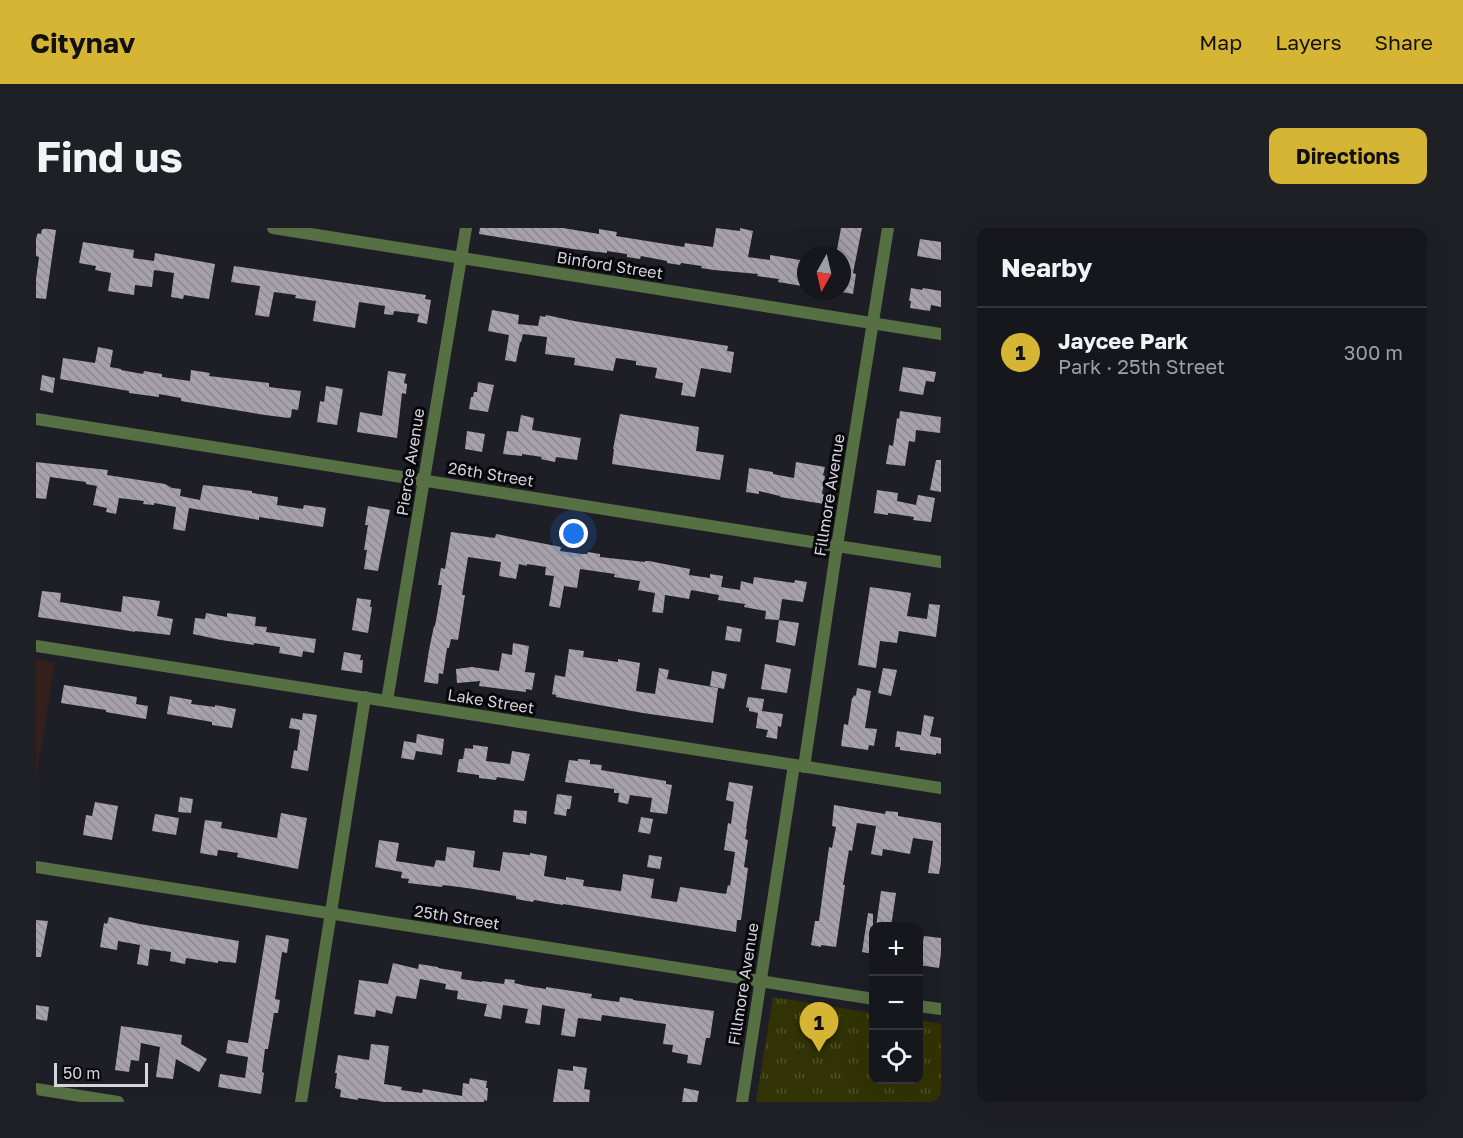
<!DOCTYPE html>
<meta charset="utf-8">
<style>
:root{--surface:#16161d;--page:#1f1f26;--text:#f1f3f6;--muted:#9e9fa4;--line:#35353b;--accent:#d6b534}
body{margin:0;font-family:"Golos Text",sans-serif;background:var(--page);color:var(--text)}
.controls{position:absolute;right:18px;bottom:18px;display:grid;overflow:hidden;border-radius:12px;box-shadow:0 6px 24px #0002}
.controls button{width:54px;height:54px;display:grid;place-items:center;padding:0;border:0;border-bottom:2px solid var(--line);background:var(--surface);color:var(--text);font:30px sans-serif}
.compass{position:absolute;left:761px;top:18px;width:54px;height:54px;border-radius:50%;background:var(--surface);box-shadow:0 6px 24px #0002;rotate:188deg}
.scale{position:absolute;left:18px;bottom:15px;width:94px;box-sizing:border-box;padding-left:6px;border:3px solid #d4d4da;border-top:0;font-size:16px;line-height:21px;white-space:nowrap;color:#d4d4da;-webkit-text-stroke:4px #08080c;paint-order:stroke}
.you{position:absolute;left:538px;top:306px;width:21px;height:21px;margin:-15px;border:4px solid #fff;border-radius:50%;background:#1a73e8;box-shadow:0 0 0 9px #1a73e833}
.badge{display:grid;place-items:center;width:39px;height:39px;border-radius:50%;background:var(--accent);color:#111;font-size:20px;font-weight:700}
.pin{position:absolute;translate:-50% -50px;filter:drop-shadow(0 2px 3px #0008)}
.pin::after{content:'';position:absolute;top:32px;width:21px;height:18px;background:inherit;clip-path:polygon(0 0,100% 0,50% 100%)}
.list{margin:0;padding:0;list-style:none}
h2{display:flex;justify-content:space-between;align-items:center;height:78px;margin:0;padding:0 24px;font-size:26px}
h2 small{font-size:20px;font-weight:400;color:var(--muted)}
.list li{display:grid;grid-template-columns:39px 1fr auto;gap:18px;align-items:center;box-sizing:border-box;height:90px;padding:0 24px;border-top:2px solid var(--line)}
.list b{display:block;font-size:22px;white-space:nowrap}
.list p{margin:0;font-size:20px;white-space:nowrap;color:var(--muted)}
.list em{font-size:20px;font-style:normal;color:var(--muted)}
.icon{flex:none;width:33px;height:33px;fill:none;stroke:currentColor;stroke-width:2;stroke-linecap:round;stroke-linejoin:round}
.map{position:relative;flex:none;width:905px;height:874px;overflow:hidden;border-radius:12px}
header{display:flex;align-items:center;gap:36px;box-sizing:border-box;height:84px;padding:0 30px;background:var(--accent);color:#111}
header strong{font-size:28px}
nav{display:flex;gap:33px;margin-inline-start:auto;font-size:21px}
.intro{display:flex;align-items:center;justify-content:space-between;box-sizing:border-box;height:144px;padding:0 36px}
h1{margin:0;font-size:42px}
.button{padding:15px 27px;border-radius:12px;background:var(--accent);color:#111;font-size:21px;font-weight:700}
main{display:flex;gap:36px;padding:0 36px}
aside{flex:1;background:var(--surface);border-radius:12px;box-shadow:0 6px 24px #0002}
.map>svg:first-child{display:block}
</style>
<header>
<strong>Citynav</strong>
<nav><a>Map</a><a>Layers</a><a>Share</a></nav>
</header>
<div class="intro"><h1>Find us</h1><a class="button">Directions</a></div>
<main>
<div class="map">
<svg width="905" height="874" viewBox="0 0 905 874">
<defs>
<pattern id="park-tufts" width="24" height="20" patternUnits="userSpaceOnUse" patternTransform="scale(1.5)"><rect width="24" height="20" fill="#323304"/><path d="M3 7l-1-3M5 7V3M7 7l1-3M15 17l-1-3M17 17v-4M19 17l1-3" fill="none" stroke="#4f5028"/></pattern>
<pattern id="building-back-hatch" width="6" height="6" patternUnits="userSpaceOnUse" patternTransform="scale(1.5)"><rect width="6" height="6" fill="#a7a1ac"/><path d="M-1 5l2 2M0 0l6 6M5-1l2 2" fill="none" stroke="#8d8991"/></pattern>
</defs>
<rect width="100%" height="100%" fill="#1e1e27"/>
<path fill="#33201d" d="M0 431 19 434 0 550Z"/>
<path fill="url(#park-tufts)" d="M737 769 837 785 838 852H882L883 792 905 796V874H720Z"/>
<g fill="url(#building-back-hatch)">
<path d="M6 0 20 2 10 71 0 70V51L3 29 0 28V5L5 6Z"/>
<path d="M444 0H527L563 6V1L581 4 580 8 648 19 649 15 677 19 680 0 704 3V0L717 3 712 29 734 32V27L770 33 766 58 742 54 743 51 721 48 722 46 678 42 665 40 666 38 645 35 644 37 631 35V33L605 28 604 31 591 29V26L571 23V25L537 21 443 6Z"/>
<path d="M805 0H826L817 45 820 46 817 66 806 64V27H800Z"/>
<path d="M884 11 905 14V32L881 28Z"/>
<path d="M47 14 98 22 97 30 118 33 119 25 179 36 173 71 148 67 147 71 135 69 138 45 118 42 116 59 99 57 98 67 72 63 75 45 59 42 60 38 43 35Z"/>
<path d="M198 38 390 67 389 71 395 72 391 96 381 94 383 86 358 83 357 87 348 86 349 78 323 74 319 100 277 93 280 73 259 70 260 67 238 64 233 89 219 87 224 58 195 54Z"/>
<path d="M875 60 886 62 887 60 905 63V79L895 77 894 83 874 80 875 73H873Z"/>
<path d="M456 82 483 87 482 96 502 98 504 88 509 89 510 87 538 93 692 118 691 123 698 124 695 145 665 140 659 169 645 167 647 155 619 150 621 140 600 137V133L580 130 577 143 538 137 539 130 509 126 511 109 487 106 485 114H484L480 134 469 132 473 107 452 103Z"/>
<path d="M62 119 77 122 74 139 85 141V142L107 146 108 143 126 146V149L154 153 155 142 174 145 173 148 233 155V159L265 163 262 182 256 181 255 189 253 190 229 187 145 173V170L123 166V169L93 165V163L24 151 27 130 59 135Z"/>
<path d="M867 139 900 144 898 154 890 153 887 167 863 163Z"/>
<path d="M352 143 370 146 368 155 371 156 370 166 366 165 361 210 321 204 324 184 346 188Z"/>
<path d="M6 147 19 150 17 165 4 162Z"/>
<path d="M442 154 458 157 452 184 433 181 435 169H437L438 164H441Z"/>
<path d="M290 158 307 161 301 197 281 194 284 173 288 174Z"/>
<path d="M864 183 905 189 904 205 880 202 879 214 873 213 869 238 850 236 853 217 857 218 861 190 863 191Z"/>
<path d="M584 186 663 199 660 223 688 227 684 252 576 236 578 221H577Z"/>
<path d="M485 187 498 190 496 202 545 210 541 232 520 229 519 234 505 231 506 229 486 226V228L467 226 471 203 482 204Z"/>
<path d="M431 203 449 206 446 224 429 221Z"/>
<path d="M900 232H905V264L894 262Z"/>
<path d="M0 234 72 242 71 247 129 256 136 260 145 261 144 268 164 272 167 257 216 263V265L242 269 241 277 267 281 268 277 290 280 287 299 223 289V292L153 280 149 303 137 301 140 279 118 275V277L107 276 108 273 83 270 80 286 70 284 71 280 57 277 61 258 50 256V254L14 249 10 271 0 270Z"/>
<path d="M760 234 789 239 787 247 789 248 786 266 790 267 788 276 744 269V268L723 263V266L710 264 713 240 737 244V246L758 250Z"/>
<path d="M841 262 862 265 861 273 880 277 882 267 899 270 895 294 877 292 878 289 852 285V287L838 285Z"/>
<path d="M332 278 354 282 342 343 328 341 331 322H328L332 297H329Z"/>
<path d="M415 304 459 310 460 306 525 319 524 323 546 326H551L552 324 564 326V329L609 334V333H613L654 341 653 347 674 350V346L687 348 685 359 704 362 705 353 717 356 718 349 758 355 759 352 771 354 767 374 746 371 743 392 729 391 730 383 708 379 709 376 682 372 683 367 655 362 653 371 629 367 627 385 616 384 619 365 602 362 604 353 578 349 579 346 544 341 541 360 528 358 524 380 513 378 518 348 509 347 510 339 491 336V338L483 336 480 351 463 348 465 334 432 329 426 367H429L422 412 415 411 413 420H411L407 446 403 445 402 456 388 454 393 422 398 398H399L405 364 406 357H402L405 340 409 341Z"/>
<path d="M834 359 875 365 871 388 891 391 893 376 904 377 900 409 863 403 861 415 844 413 840 440 822 437Z"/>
<path d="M6 363 25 365 24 374 85 384 87 368 124 373 121 388 137 391 134 407 99 403V404L88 402 2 389Z"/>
<path d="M321 370 335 372 334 379H336L332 405 316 402Z"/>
<path d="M170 385 191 389V385L220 389 219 398 231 399 230 404 280 411 278 425 267 423 266 429 243 425 244 419 218 415V417L185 412 157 406 159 390 169 391Z"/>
<path d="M743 392 763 395 759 418 740 414Z"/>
<path d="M691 398 706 401 704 414 689 412Z"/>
<path d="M477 415 493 418 489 444 499 445 496 462 490 461V464L443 458 444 453 421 455 420 441 436 439 463 443 466 425 476 427Z"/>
<path d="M533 421 548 423 547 429 582 434V431L604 435 600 463 619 466 623 440 633 442 631 451 682 460 677 495 607 485 520 469V467L516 466 519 447 529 449Z"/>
<path d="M308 424 325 427 324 432H327L326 445 305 442Z"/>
<path d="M729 436 755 441 751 465 725 461Z"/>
<path d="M847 440 861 442 855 468 842 465Z"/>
<path d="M676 443 691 446 688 461 674 458Z"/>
<path d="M28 457 101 469 100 476 112 478 110 491 70 484V482L25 475Z"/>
<path d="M821 460 835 463 829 500 841 501 838 518 833 517 832 522 805 518 808 496 812 497 816 470H817L818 467 820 468Z"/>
<path d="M134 468 156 472 155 476 179 479V477L200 481 196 500 176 497V494L131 486Z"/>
<path d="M712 469 728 471 726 483 747 486 745 499 742 498 741 511 730 509 732 502 720 500 722 485 713 483V480L710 479Z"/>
<path d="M267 485 281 487 272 543 255 540 258 522 261 523 264 502 253 500 255 490 266 492Z"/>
<path d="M888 487 898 489 894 508 905 510V526L900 525V527L864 522V519H859L861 503 885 507Z"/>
<path d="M381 506 408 511 406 527 380 523 378 532 365 530 368 513 380 515Z"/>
<path d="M437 517 452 519 450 533 474 536 476 523 494 526 488 553 461 549 460 552 443 550V547L421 544 423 531H427L429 520 437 521Z"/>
<path d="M542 531 554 532V536L566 537 565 542 630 553V556L636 557 631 586 614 584 616 570 594 567 592 576 582 574 583 565H578V561L529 554 533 532 542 533Z"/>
<path d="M693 554 717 558 710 601H711L709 611 712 612 708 639 712 640 705 692H701L700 704 527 676V677L498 672 497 674 480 671V668L431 660 407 657 406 659 372 655 373 651 365 650 366 644 339 639 343 612 363 615 360 633 398 639 400 632 409 633 411 619 439 623 437 639 464 643 467 624 494 627V625L511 628 508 648 530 652V649L548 652 547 658 585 663 587 646 618 651 615 670 641 674 644 659 690 666 692 657 694 658 699 624 688 622 692 595 695 596 698 574 690 572Z"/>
<path d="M521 566 536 568 534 581H531L530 588 518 586Z"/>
<path d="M144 569 157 571 155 585 142 584Z"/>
<path d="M59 574 82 578 76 612 47 607 50 587 56 588Z"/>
<path d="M798 577 849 586 850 583 862 584V588L905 595V635L903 646 892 645 897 613 877 610 874 626 847 621 846 628 835 626 840 598 821 595 816 623 813 622 807 657H809L800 719 785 717V719L775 717 779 693H783L793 619 796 620 800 599 796 598Z"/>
<path d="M478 582 491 583 490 596 477 594Z"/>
<path d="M245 585 271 590 262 641 201 629 202 625 182 622 181 628 164 625 169 592 186 594 185 600 241 610Z"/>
<path d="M119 586 143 590 140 607 116 603Z"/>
<path d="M605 589 617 591 614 606 602 604Z"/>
<path d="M613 627 626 629 624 641 611 639Z"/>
<path d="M845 663 860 665 855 699H840Z"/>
<path d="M832 685 837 686V726L826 724Z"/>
<path d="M73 689 104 696 203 713 200 735 182 733V735L150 730 149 736 134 733 135 724 114 721 112 738 101 736 104 717 82 713 81 722 64 719 68 695 71 696Z"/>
<path d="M0 692 12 693 5 729H0Z"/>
<path d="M230 707 253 711 251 725 246 724 239 771 244 772 242 785H238L232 821H229L226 844 228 845 225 866 182 859 184 846 209 850 212 829 190 825 192 812 212 815Z"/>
<path d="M888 708 905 710V725L903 740 883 737Z"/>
<path d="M357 735 382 741 383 736 402 739V740L426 744 425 751 446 754V753L468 756 469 751 479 752 478 755 491 758 510 761V759L556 766 555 770 583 774 584 769 597 771V772L678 783 674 810H670L665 837 651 835 652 827 636 824 637 817 627 816 630 796 566 787 565 793 542 790 539 809 525 807 529 781 506 777 504 797 489 795 492 781 467 777 465 791 448 788 451 776 421 771 422 763 409 761 410 756 384 751 380 771 360 768 356 786 340 782 339 789 318 786 323 752 352 756Z"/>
<path d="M0 777 13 779 11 793 0 791Z"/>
<path d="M85 798 146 807 145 816 171 831 163 844 140 831 137 851 120 849 124 819 105 815 103 833 95 832 93 844 79 842Z"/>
<path d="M335 816 353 818 348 856 366 859 365 862 386 865 387 861 426 868 427 855 433 856 434 850 451 853 450 860H452L451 873 448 872V874H348L322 870V872L304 869 305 862 299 860 301 845H299L302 827 333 832Z"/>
<path d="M537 838 551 840 548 861 554 862 553 874H517L522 841 537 843Z"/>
<path d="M648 860 663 863 661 874H646Z"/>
</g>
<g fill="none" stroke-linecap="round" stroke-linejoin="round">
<g stroke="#567043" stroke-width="12">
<path d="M237 0 905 106"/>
<path d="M0 191 801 318 852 0"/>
<path d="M0 418 905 560"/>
<path d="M351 473 430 0"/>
<path d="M0 639 838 771"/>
<path d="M882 778 905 781"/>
<path d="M0 861 82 874"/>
<path d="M265 874 329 469"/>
</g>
<g stroke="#567043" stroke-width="12">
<path d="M768 539 801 318 905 334"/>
<path d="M706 874 758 537"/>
</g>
</g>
<g text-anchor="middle" stroke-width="6" stroke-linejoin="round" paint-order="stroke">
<g font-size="16" fill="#d4d4da" stroke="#08080c">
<text transform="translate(574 37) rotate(9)" y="6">Binford Street</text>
<text transform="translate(374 234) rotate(-81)" y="6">Pierce Avenue</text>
<text transform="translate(455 246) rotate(9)" y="6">26th Street</text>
<text transform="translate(793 267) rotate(-81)" y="6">Fillmore Avenue</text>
<text transform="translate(455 473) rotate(9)" y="6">Lake Street</text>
<text transform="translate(421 689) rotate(9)" y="6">25th Street</text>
<text transform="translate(707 756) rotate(-81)" y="6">Fillmore Avenue</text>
</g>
</g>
</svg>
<div class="controls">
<button>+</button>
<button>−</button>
<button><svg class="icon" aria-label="locate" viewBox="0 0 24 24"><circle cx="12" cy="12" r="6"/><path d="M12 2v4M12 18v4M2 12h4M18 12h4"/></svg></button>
</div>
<svg class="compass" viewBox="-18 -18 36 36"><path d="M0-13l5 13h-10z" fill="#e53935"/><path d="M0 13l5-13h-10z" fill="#9e9fa4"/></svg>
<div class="scale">50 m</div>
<div class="you"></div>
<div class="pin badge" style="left:783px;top:824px">1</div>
</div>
<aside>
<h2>Nearby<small></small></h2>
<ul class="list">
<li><span class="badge">1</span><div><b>Jaycee Park</b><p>Park · 25th Street</p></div><em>300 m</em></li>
</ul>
</aside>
</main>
